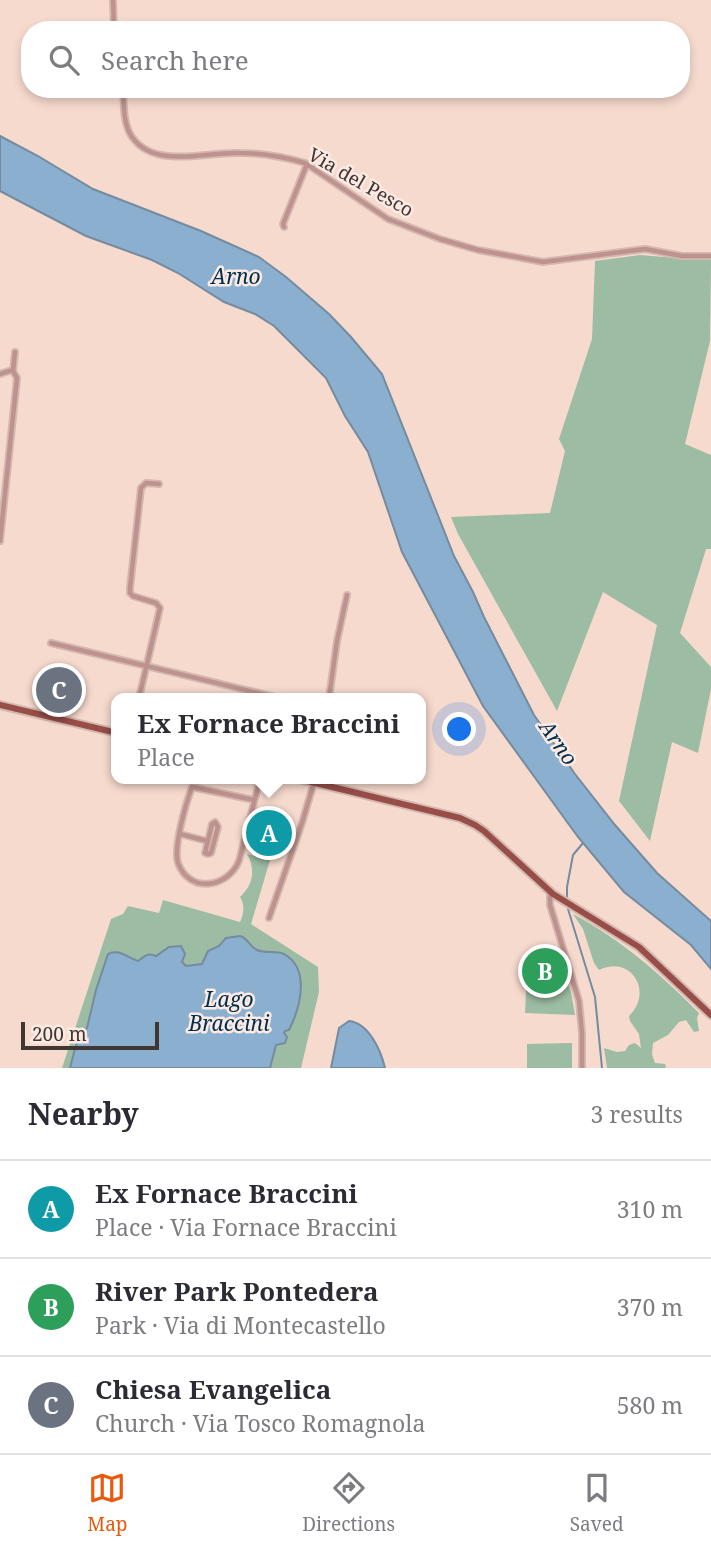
<!DOCTYPE html>
<meta charset="utf-8">
<style>
:root{--surface:#fff;--page:#f7f7f7;--text:#2b2b33;--muted:#7c7c81;--line:#e1e1e2;--accent:#ea580c}
body{margin:0;font-family:"Noto Serif",serif;background:var(--page);color:var(--text)}
.scale{position:absolute;left:21px;bottom:18px;width:138px;box-sizing:border-box;padding-left:7px;border:4px solid #413631;border-top:0;font-size:19px;line-height:24px;white-space:nowrap;color:#413631;-webkit-text-stroke:5px #fbeae3;paint-order:stroke}
.you{position:absolute;left:460px;top:730px;width:24px;height:24px;margin:-18px;border:5px solid #fff;border-radius:50%;background:#1a73e8;box-shadow:0 0 0 10px #1a73e833}
.badge{display:grid;place-items:center;width:46px;height:46px;border-radius:50%;background:var(--accent);color:#fff;font-size:23px;font-weight:700}
.pin{position:absolute;translate:-50% -50%;border:4px solid #fff;box-shadow:0 2px 7px #0006}
.popup{position:absolute;left:111px;top:693px;width:315px;height:91px;box-sizing:border-box;display:grid;place-content:center;border-radius:14px;background:var(--surface);filter:drop-shadow(0 2px 5px #0005);font-size:23px;white-space:nowrap;color:var(--muted)}
.popup b{font-size:26px;color:var(--text)}
.popup::after{content:'';position:absolute;left:50%;top:100%;margin-left:-14px;border:14px solid transparent;border-top-color:var(--surface)}
.list{margin:0;padding:0;list-style:none}
h2{display:flex;justify-content:space-between;align-items:center;height:91px;margin:0;padding:0 28px;font-size:30px}
h2 small{font-size:23px;font-weight:400;color:var(--muted)}
.list li{display:grid;grid-template-columns:46px 1fr auto;gap:21px;align-items:center;box-sizing:border-box;height:98px;padding:0 28px;border-top:2px solid var(--line)}
.list b{display:block;font-size:26px;white-space:nowrap}
.list p{margin:0;font-size:23px;white-space:nowrap;color:var(--muted)}
.list em{font-size:23px;font-style:normal;color:var(--muted)}
.icon{flex:none;width:38px;height:38px;fill:none;stroke:currentColor;stroke-width:2;stroke-linecap:round;stroke-linejoin:round}
.map{position:relative;flex:none;width:711px;height:1068px;overflow:hidden}
.search{position:absolute;background:var(--surface);box-shadow:0 4px 10px #0003;left:21px;right:21px;top:21px;height:77px;display:flex;align-items:center;gap:18px;box-sizing:border-box;padding:0 24px;border-radius:28px;color:var(--muted);font-size:26px}
.sheet{height:385px;background:var(--surface)}
nav{display:flex;justify-content:space-around;align-items:center;box-sizing:border-box;height:98px;border-top:2px solid var(--line);background:var(--surface);font-size:19px;color:var(--muted)}
nav a{display:grid;justify-items:center;gap:4px}
nav .on{color:var(--accent)}
.map>svg:first-child{display:block}
</style>
<div class="map">
<svg width="711" height="1068" viewBox="0 0 711 1068">
<rect width="100%" height="100%" fill="#f7dace"/>
<g fill="#9cbca3">
<path d="M640 255 676 258 711 259 710 341 685 444 711 455V549H706L680 633 711 667V689L698 753 672 742 650 841 619 801 657 625 603 592 557 711 458 534 451 517 550 513 565 451 559 439 592 339 595 261Z"/>
<path d="M247 854 270 860 251 924 318 967 319 992 301 1068H62L111 919 123 914 128 906 159 913 163 900 240 922C244 914 245 905 240 897 253 885 256 870 247 854Z"/>
<path d="M573 914C623 941 659 973 699 1013L697 1018 699 1031 694 1032 686 1020 679 1022 668 1035 653 1043 652 1054 655 1063 665 1064 666 1068H607L604 1048 617 1052 625 1051 629 1045 635 1043 641 1048 639 1034 630 1021 629 1016C654 992 631 954 599 970L594 963 583 929Z"/>
<path d="M556 948 571 992 575 1015 525 1013 528 950Z"/>
<path d="M572 1043V1068H527V1044Z"/>
</g>
<g fill="#8bafce" stroke="#758b9f" stroke-width="2">
<path d="M0 136 38 156 93 189 201 231 259 257 286 277 329 314 351 337 382 374 454 556 473 592 484 617 534 715 575 774 615 825 657 873 711 921V969L691 945 624 892 578 837 483 706 402 552 368 452 345 416 326 378 274 326 255 314 224 302 178 273 152 260 86 236 0 191Z"/>
<path d="M240 936C249 939 249 946 257 950 266 954 276 950 284 954 311 969 300 1008 289 1030L285 1031 284 1033 287 1037 285 1043 276 1045 270 1068H70C74 1054 76 1037 87 1028L96 990 108 954C118 948 128 958 138 961 144 957 147 952 156 956L169 947 181 946 185 954 182 962 186 966 202 964 208 951 219 946 226 938Z"/>
<path d="M349 1021C369 1023 381 1051 385 1068H331L339 1028Z"/>
</g>
<g fill="none" stroke-linecap="round" stroke-linejoin="round">
<g stroke="#758b9f" stroke-width="2">
<path d="M567 897V887L573 855 583 843"/>
<path d="M568 909 595 997 602 1068"/>
</g>
<g stroke="#d3b9af" stroke-width="8">
<g id="minor">
<path d="M113 0 114 30"/>
<path d="M123 89C124 105 123 124 132 137 155 170 207 151 240 153 262 153 284 157 305 163L388 219 440 239 478 250 543 262 645 249 682 256H711"/>
<path d="M284 227 283 224 307 164"/>
<path d="M13 371 15 352"/>
<path d="M0 374 9 371H13L17 378 0 541"/>
<path d="M51 643 279 698"/>
<path d="M139 698 160 608 156 603 133 596 130 593V588L141 488 146 483 159 484"/>
<path d="M329 698 337 641 347 595"/>
<path d="M254 800 192 787C186 803 173 848 178 863 189 893 227 889 239 861L260 779"/>
<path d="M215 822 218 827 211 853 208 854 205 853 212 824Z"/>
<path d="M180 834 207 841"/>
<path d="M550 892V905L579 1001 582 1033V1068"/>
<path d="M269 918 302 823 315 779"/>
</g>
</g>
<g stroke="#d3b9af" stroke-width="10">
<g id="major">
<path d="M0 705 117 733"/>
<path d="M299 779 460 818 475 825 484 831 553 894 639 947 711 1015"/>
</g>
</g>
<use href="#minor" stroke="#be928e" stroke-width="4.5"/>
<use href="#major" stroke="#994d49" stroke-width="6"/>
</g>
<g text-anchor="middle" stroke-width="5" stroke-linejoin="round" paint-order="stroke">
<g font-size="19" fill="#413631" stroke="#fbeae3">
<text transform="translate(361 182) rotate(30)" y="7">Via del Pesco</text>
</g>
<g font-size="21" font-style="italic" fill="#012e4c" stroke="#fbeae3">
<text x="236" y="284">Arno</text>
<text transform="translate(558 743) rotate(55)" y="7">Arno</text>
<text x="229" y="1007">Lago<tspan x="229" dy="24">Braccini</tspan></text>
</g>
</g>
</svg>
<div class="scale">200 m</div>
<div class="you"></div>
<div class="pin badge" style="left:269px;top:833px;background:#0f9aa8">A</div>
<div class="popup"><b>Ex Fornace Braccini</b>Place</div>
<div class="pin badge" style="left:545px;top:971px;background:#2e9e5b">B</div>
<div class="pin badge" style="left:59px;top:690px;background:#6b7280">C</div>
<div class="search"><svg class="icon" aria-label="search" viewBox="0 0 24 24"><circle cx="10" cy="10" r="6"/><path d="M15 15l6 6"/></svg>Search here</div>
</div>
<section class="sheet">
<h2>Nearby<small>3 results</small></h2>
<ul class="list">
<li><span class="badge" style="background:#0f9aa8">A</span><div><b>Ex Fornace Braccini</b><p>Place · Via Fornace Braccini</p></div><em>310 m</em></li>
<li><span class="badge" style="background:#2e9e5b">B</span><div><b>River Park Pontedera</b><p>Park · Via di Montecastello</p></div><em>370 m</em></li>
<li><span class="badge" style="background:#6b7280">C</span><div><b>Chiesa Evangelica</b><p>Church · Via Tosco Romagnola</p></div><em>580 m</em></li>
</ul>
</section>
<nav>
<a class="on"><svg class="icon" aria-label="map" viewBox="0 0 24 24"><path d="M3 6l6-2 6 2 6-2v14l-6 2-6-2-6 2zM9 4v14M15 6v14"/></svg>Map</a>
<a><svg class="icon" aria-label="directions" viewBox="0 0 24 24"><path d="M12 3l9 9-9 9-9-9zM9 14v-3h6M13 9l2 2-2 2"/></svg>Directions</a>
<a><svg class="icon" aria-label="saved" viewBox="0 0 24 24"><path d="M7 4h10v16l-5-4-5 4z"/></svg>Saved</a>
</nav>
